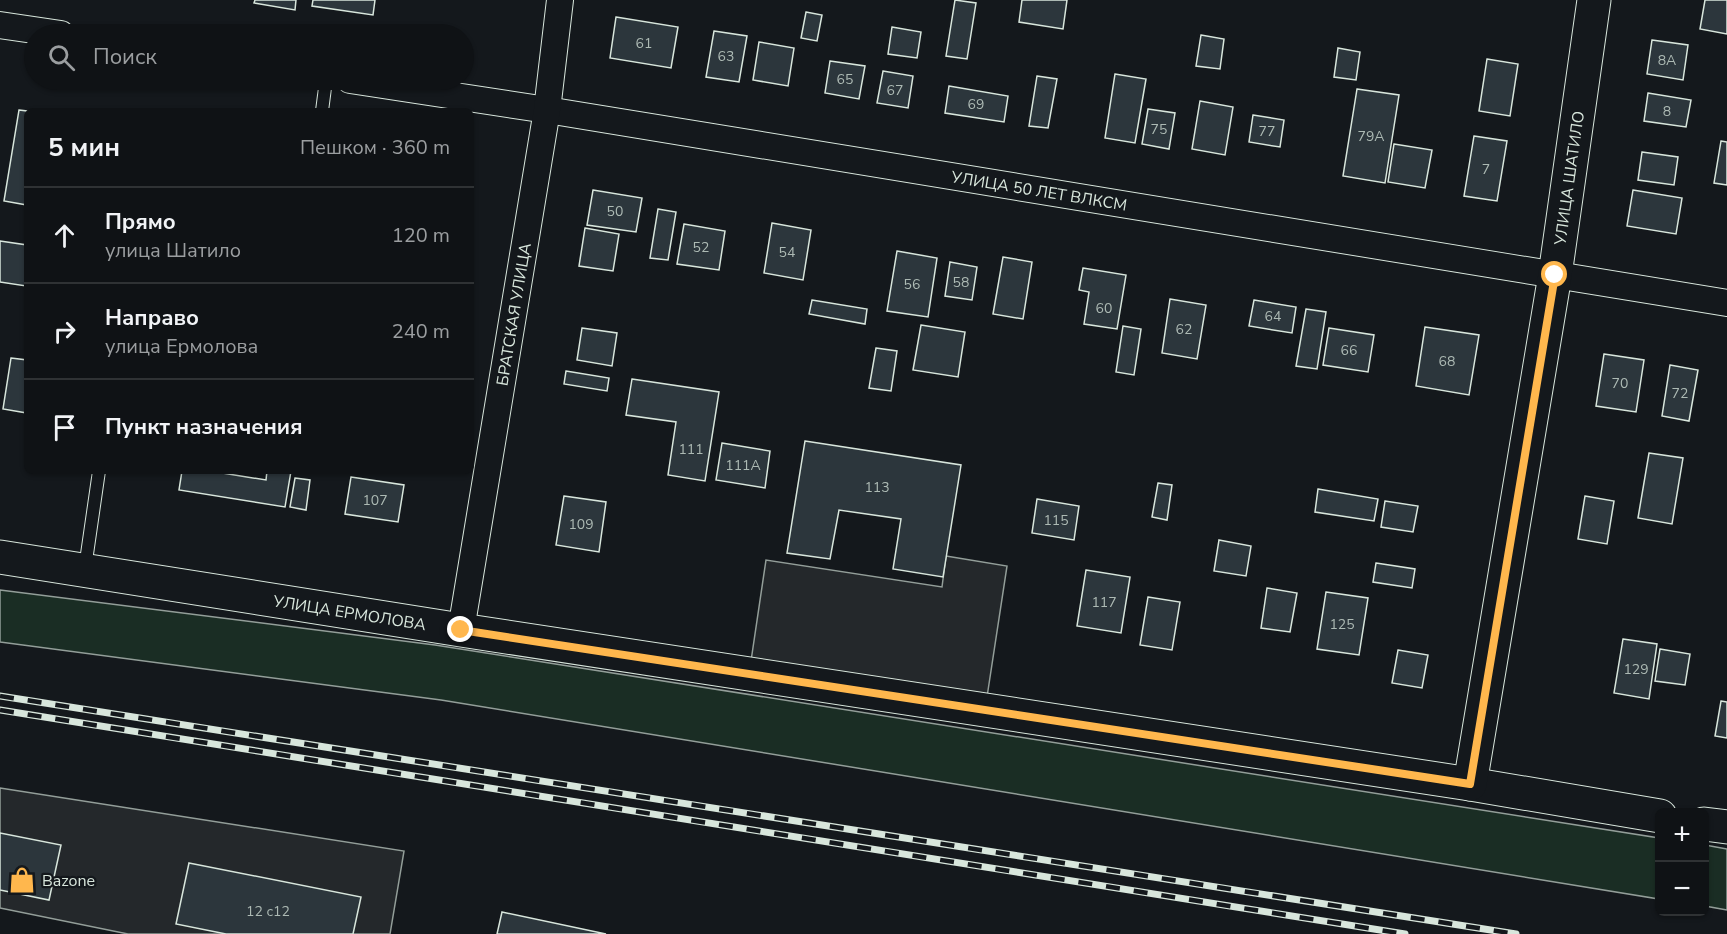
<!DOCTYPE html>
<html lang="ru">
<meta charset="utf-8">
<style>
:root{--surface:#0f1215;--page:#1d2022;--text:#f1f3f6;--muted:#9b9ea0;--line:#2f3234}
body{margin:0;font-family:"Nunito Sans",sans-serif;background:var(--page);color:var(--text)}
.controls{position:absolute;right:18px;bottom:18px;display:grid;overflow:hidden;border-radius:9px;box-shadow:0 2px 4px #0004}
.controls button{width:54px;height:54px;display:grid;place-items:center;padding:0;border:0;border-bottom:2px solid var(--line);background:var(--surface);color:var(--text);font:30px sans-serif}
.stop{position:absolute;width:18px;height:18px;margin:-14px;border:4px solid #ffb74d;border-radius:50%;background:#fff}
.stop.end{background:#ffb74d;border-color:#fff;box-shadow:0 2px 6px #0008}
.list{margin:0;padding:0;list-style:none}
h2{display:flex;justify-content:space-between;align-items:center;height:78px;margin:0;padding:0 24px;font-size:26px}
h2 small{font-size:20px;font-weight:400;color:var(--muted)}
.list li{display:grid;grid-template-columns:39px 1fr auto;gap:18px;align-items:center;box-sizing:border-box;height:96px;padding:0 24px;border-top:2px solid var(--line)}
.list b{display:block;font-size:22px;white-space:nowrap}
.list p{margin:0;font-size:20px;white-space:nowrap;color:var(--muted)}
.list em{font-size:20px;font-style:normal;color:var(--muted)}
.icon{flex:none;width:33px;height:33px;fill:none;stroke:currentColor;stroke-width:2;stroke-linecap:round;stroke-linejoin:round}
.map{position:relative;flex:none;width:1727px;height:934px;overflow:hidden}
.search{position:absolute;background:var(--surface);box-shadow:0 2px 4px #0004;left:24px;top:24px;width:450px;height:66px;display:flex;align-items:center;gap:15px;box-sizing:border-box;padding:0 21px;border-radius:33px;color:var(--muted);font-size:22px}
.panel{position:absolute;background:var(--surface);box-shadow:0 2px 4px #0004;left:24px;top:108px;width:450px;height:366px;border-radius:9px}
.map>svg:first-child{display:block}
</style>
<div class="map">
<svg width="1727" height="934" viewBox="0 0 1727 934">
<rect width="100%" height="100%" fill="#14181c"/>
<g fill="#1a2d24" stroke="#939e99" stroke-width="1.5">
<path d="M0 590 435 645 1659 838V899L441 700 0 642Z"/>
<path d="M1705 845 1727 849V910L1705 906Z"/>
</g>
<g fill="#24282b" stroke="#939e99" stroke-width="1.5">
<path d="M946 556 1007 566 987 697 751 661 766 560 942 587Z"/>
<path d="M0 788 404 851 390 934H128L0 908Z"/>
</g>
<g fill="#2c363c" stroke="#d8e6dc" stroke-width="1.5">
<path d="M255 0H296L295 10 254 3Z"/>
<path d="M313 0H375L373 15 312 6Z"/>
<path d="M955 0 976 3 967 59 946 56Z"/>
<path d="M1022 0H1067L1063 29 1019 22Z"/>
<path d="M1705 0H1727V34L1700 29Z"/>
<path d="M806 12 822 15 817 41 801 38Z"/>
<path d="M616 17 678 27 671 68 610 58Z"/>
<path d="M892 27 921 32 917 58 888 54Z"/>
<path d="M714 31 747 36 739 82 706 77Z"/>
<path d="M1201 35 1224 39 1220 69 1196 66Z"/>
<path d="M1652 40 1688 45 1683 80 1647 74Z"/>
<path d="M759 42 794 48 788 86 753 80Z"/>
<path d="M1338 48 1360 52 1356 80 1334 77Z"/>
<path d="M1487 59 1518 64 1510 116 1479 111Z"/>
<path d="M830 61 865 66 859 99 825 93Z"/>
<path d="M883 71 913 76 908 108 877 103Z"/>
<path d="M1115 74 1146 79 1135 143 1105 138Z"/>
<path d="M1037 76 1057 79 1048 128 1029 126Z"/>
<path d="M949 86 1008 96 1004 122 945 113Z"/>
<path d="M1357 89 1399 95 1385 183 1343 176Z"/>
<path d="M1648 93 1691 100 1686 127 1644 121Z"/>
<path d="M1200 101 1233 107 1225 155 1192 149Z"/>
<path d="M1148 109 1175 113 1169 149 1142 144Z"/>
<path d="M19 110 27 111V205L4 201Z"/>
<path d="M1253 115 1284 120 1280 147 1249 142Z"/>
<path d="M1474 136 1507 141 1497 201 1464 196Z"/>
<path d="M1721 141 1727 142V185L1714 183Z"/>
<path d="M1394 144 1432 150 1425 188 1388 182Z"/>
<path d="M1642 152 1678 157 1674 185 1638 180Z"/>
<path d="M593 190 642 198 636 232 587 225Z"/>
<path d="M1633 190 1682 198 1676 234 1627 226Z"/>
<path d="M658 209 676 212 668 260 650 258Z"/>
<path d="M772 223 811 230 803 280 764 273Z"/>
<path d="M684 224 725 231 719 270 677 264Z"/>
<path d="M585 228 619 234 613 271 579 266Z"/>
<path d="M0 241 27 245 26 286 0 282Z"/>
<path d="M897 251 937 258 928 317 887 311Z"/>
<path d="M1003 257 1032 262 1023 319 993 314Z"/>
<path d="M950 262 977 267 972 300 945 296Z"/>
<path d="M1083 268 1126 275 1117 329 1084 324 1089 292 1079 290Z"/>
<path d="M1170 299 1206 305 1197 359 1162 353Z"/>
<path d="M812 300 867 309 865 324 809 314Z"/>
<path d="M1254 300 1296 307 1292 333 1249 326Z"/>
<path d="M1306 309 1326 312 1317 369 1296 366Z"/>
<path d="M921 325 965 332 958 377 913 370Z"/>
<path d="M1123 326 1141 329 1134 375 1116 372Z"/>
<path d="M1425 327 1479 335 1469 395 1416 386Z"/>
<path d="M582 328 617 333 612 366 577 360Z"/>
<path d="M1329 328 1374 335 1368 372 1323 365Z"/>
<path d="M876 348 897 351 891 391 869 388Z"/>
<path d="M1604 354 1644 360 1636 412 1596 406Z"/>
<path d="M11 358 27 360V413L3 409Z"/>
<path d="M1670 365 1698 370 1689 421 1662 416Z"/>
<path d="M566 371 609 378 607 391 564 384Z"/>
<path d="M632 379 719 392 705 481 668 475 676 422 626 415Z"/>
<path d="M805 441 961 465 943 577 893 569 901 519 839 510 830 559 787 553Z"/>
<path d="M722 443 770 451 765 488 716 480Z"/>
<path d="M1649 453 1683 458 1672 524 1638 518Z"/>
<path d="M182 471H210L266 480 267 471H291L285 507 179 490Z"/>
<path d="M351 477 404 485 398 522 345 514Z"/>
<path d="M295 478 310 480 306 510 290 507Z"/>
<path d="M1158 483 1172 485 1167 520 1152 517Z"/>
<path d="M1318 489 1378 499 1374 521 1315 512Z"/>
<path d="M564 496 606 502 599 552 556 545Z"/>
<path d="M1585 496 1614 501 1607 544 1578 539Z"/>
<path d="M1037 499 1079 506 1074 540 1032 533Z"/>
<path d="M1385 501 1418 506 1413 532 1381 527Z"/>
<path d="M1219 540 1251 546 1246 576 1214 571Z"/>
<path d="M1376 563 1415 569 1412 588 1373 582Z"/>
<path d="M1086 570 1130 577 1121 633 1077 626Z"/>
<path d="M1267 588 1297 593 1290 632 1261 628Z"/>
<path d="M1326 592 1368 598 1359 655 1317 649Z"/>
<path d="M1148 597 1180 602 1172 650 1140 645Z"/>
<path d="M1623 639 1657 644 1649 699 1614 693Z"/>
<path d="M1660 649 1690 654 1685 685 1655 681Z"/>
<path d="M1398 650 1428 655 1422 688 1392 683Z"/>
<path d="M1721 701 1727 702V738L1715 736Z"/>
<path d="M0 833 61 845 49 900 0 890Z"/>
<path d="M189 863 361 897 353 934H226L176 924Z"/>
<path d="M502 912 606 934H497Z"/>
</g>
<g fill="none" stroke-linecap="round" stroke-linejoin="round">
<g stroke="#d8e6dc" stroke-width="14">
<g id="lane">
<path d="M322 111 326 80"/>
<path d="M85 568 99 471"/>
</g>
</g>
<g stroke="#d8e6dc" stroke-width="28">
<g id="street">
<path d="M0 25 61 34"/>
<path id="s1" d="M350 80 547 110 1727 303"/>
<path id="s2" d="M461 630 547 110 560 0"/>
</g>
</g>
<g stroke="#d8e6dc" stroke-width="35">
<g id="secondary">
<path id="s3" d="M0 557 461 630 1470 784 1660 816"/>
<path id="s4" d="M1470 784 1555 275 1594 0"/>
<path d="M1704 824 1727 827"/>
</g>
</g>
<use href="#lane" stroke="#14181c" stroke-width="12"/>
<use href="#street" stroke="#14181c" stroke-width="26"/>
<use href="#secondary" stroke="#14181c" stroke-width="33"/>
<g stroke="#d8e6dc" stroke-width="7">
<g id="rail">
<path d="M0 696 1516 934"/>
<path d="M0 710 1405 934"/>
</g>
</g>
<use href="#rail" stroke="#14181c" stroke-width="4.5" stroke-dasharray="14" stroke-linecap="butt"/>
</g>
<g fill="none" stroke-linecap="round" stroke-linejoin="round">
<path stroke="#ffb74d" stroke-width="8" d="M461 630 1470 784 1555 275"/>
</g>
<defs>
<g id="shop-bare" transform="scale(2.07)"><path d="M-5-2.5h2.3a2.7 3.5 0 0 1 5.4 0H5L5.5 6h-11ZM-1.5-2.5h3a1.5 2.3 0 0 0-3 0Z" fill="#ffb74d" stroke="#14181c" stroke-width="2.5" paint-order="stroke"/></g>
</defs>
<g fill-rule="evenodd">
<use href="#shop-bare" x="22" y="880"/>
</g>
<g text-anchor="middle" stroke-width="4.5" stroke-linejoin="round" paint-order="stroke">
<g font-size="14" fill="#adbab4">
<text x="644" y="48">61</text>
<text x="726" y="61">63</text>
<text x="1667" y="65">8А</text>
<text x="845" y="84">65</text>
<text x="895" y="95">67</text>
<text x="976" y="109">69</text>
<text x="1667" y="116">8</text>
<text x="1159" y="134">75</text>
<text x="1267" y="136">77</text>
<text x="1371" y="141">79А</text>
<text x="1486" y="174">7</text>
<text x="615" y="216">50</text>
<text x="701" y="252">52</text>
<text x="787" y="257">54</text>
<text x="961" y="287">58</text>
<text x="912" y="289">56</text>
<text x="1104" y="313">60</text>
<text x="1273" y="321">64</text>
<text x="1184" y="334">62</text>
<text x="1349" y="355">66</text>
<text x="1447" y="366">68</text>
<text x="1620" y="388">70</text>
<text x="1680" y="398">72</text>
<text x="691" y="454">111</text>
<text x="743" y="470">111А</text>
<text x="877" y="492">113</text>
<text x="375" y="505">107</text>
<text x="1056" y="525">115</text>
<text x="581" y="529">109</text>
<text x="1104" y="607">117</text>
<text x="1342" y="629">125</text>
<text x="1636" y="674">129</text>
<text x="268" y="916">12 с12</text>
</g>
<g font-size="16" fill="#d8e6dc" stroke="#14181c">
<text dy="6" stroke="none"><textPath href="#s4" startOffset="614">УЛИЦА ШАТИЛО</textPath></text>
<text dy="6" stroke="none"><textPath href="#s1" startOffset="698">УЛИЦА 50 ЛЕТ ВЛКСМ</textPath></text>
<text dy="6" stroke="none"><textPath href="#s2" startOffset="320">БРАТСКАЯ УЛИЦА</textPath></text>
<text dy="6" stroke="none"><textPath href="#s3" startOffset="354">УЛИЦА ЕРМОЛОВА</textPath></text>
</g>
<g font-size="16" fill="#d8e6dc" stroke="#14181c" text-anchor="start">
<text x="42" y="886">Bazone</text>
</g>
</g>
</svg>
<div class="controls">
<button>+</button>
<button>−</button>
</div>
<div class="stop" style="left:1555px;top:275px"></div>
<div class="stop end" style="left:461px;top:630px"></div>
<div class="search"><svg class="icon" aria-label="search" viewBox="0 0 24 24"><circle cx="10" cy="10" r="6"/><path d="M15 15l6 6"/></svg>Поиск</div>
<section class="panel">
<h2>5 мин<small>Пешком · 360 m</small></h2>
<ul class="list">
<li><svg class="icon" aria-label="ahead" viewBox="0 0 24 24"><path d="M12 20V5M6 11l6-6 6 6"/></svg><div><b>Прямо</b><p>улица Шатило</p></div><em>120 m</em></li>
<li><svg class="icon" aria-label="right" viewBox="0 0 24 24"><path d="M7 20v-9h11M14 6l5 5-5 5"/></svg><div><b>Направо</b><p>улица Ермолова</p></div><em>240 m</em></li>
<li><svg class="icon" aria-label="arrive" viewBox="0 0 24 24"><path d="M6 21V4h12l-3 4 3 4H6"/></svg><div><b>Пункт назначения</b></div></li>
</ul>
</section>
</div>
